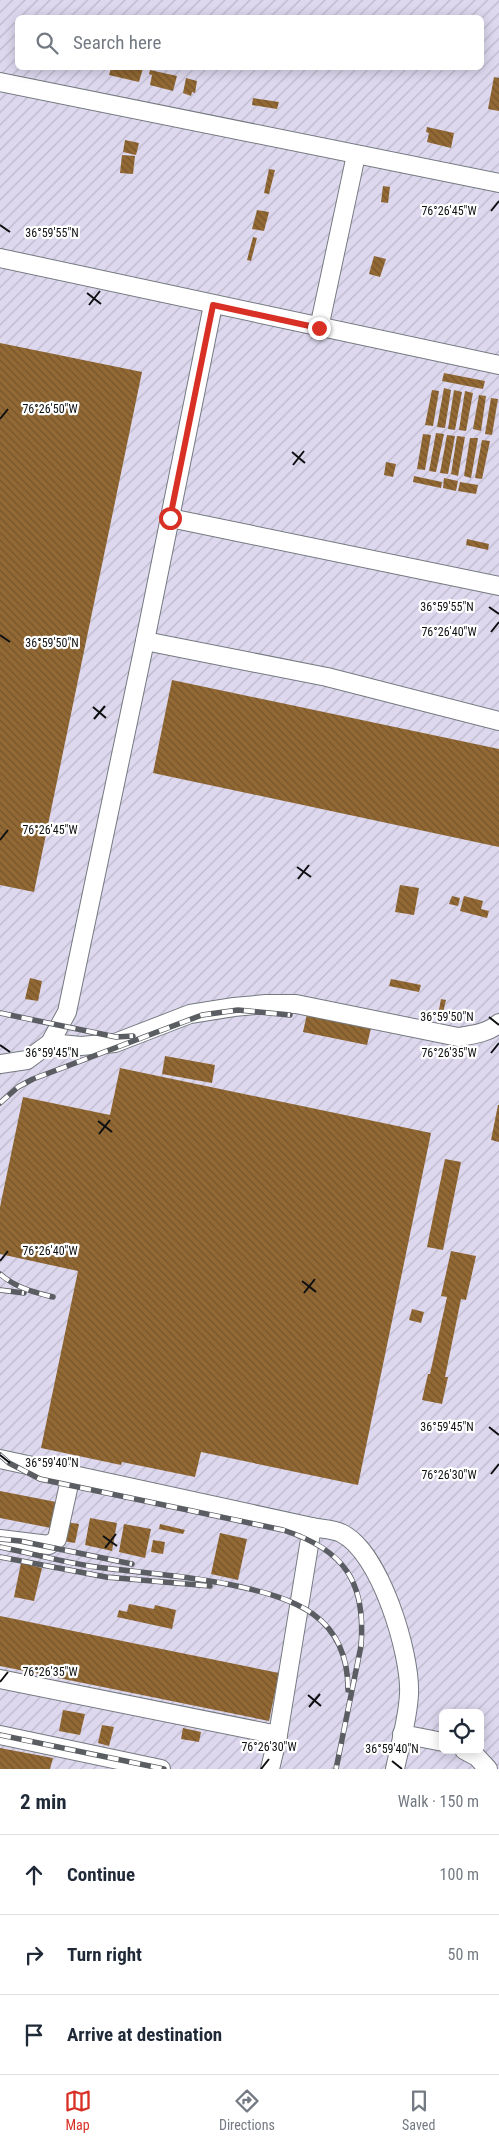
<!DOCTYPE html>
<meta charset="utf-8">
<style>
:root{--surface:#fff;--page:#f6f6f7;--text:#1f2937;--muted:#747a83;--line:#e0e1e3;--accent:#d93025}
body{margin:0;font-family:"Roboto Condensed",sans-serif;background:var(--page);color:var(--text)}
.controls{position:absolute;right:15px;bottom:15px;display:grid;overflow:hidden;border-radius:8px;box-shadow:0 2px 12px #0003}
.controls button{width:45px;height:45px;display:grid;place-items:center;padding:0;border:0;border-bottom:1px solid var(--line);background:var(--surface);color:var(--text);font:25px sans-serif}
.stop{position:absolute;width:15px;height:15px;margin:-11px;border:4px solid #d93025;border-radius:50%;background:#fff}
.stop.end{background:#d93025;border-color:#fff;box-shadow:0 1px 5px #0008}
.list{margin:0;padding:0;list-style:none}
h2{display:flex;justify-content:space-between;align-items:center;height:65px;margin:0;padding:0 20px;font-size:21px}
h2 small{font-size:16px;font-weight:400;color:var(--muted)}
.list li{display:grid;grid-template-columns:32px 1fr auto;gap:15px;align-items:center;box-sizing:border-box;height:80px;padding:0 20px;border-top:1px solid var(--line)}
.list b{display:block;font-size:19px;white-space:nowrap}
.list em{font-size:16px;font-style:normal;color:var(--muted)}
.icon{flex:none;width:28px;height:28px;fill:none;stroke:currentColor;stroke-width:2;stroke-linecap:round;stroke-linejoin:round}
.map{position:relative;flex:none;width:499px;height:1769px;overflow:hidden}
.search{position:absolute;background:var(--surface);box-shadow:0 2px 12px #0003;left:15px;right:15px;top:15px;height:55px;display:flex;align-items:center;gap:12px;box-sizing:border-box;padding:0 18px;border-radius:8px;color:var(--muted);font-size:19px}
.sheet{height:305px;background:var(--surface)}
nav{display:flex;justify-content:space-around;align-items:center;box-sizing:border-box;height:70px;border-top:1px solid var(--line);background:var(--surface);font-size:14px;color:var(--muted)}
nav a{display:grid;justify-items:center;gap:2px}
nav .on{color:var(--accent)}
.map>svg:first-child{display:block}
</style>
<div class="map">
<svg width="499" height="1769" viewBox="0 0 499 1769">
<defs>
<pattern id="industrial-furrows" width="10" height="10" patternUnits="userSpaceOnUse" patternTransform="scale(1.25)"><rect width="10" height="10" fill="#ddd8ee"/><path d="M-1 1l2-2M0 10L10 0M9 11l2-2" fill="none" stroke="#bcb8cb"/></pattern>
<pattern id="building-back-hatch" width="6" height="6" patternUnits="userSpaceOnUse" patternTransform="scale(1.25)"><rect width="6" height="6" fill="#926934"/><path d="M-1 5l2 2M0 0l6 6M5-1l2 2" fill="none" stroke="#76552b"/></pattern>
</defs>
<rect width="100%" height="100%" fill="#e0e6ed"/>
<path fill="url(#industrial-furrows)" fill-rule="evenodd" d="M0 0H499V1769H0ZM18 18H482V68H18ZM443 1713H480V1750H443Z"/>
<g fill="url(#building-back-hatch)">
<path d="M111 68H143L139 82 109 75Z"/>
<path d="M150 70 177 76 173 91 150 85 152 75 149 74Z"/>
<path d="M494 77 499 78V111L488 109Z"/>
<path d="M186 78 197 81 195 93 192 92 191 96 183 93Z"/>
<path d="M253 98 279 102 277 109 252 105Z"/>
<path d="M427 127 454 133 451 148 427 142 429 133 426 132Z"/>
<path d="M125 140 139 143 136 155 123 152Z"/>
<path d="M122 155 135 156 133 174 120 173Z"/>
<path d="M269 169 275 170 269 194 264 193Z"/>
<path d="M383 186 390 187 388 203 381 202Z"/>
<path d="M257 210 269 212 264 231 252 229Z"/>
<path d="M253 237 257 238 251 261 247 260Z"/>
<path d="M374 256 386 259 380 277 369 274Z"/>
<path d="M0 343 142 372 34 892 0 885Z"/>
<path d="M444 373 485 381 483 389 442 381Z"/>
<path d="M444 388 451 390 445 428 437 427Z"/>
<path d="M432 390 439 391 433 426 425 425Z"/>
<path d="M454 390 462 392 455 430 448 429Z"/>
<path d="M465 391 473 393 466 431 459 430Z"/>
<path d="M479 395 486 396 481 431 473 429Z"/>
<path d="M491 398 498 399 492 435 485 434Z"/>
<path d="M436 433 444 434 436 472 429 471Z"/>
<path d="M423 434 431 435 425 470 417 469Z"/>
<path d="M447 435 455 436 448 474 440 473Z"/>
<path d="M457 436 465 437 458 476 451 474Z"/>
<path d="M470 438H478L471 478 464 476Z"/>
<path d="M482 440 490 441 482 479 475 478Z"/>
<path d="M386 462 396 464 393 477 384 475Z"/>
<path d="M414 476 442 482 441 488 413 482Z"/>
<path d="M444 478 458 481 456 491 443 488Z"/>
<path d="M460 482 478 485 476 494 458 491Z"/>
<path d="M467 539 489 544 488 550 466 545Z"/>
<path d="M172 680 499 749V847L153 773Z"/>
<path d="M400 885 419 888 414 915 395 912Z"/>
<path d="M452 896 460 898 458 906 449 904Z"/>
<path d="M464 896 483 901 481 909 489 911 487 918 460 911Z"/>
<path d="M30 978 42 981 38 1001 25 999Z"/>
<path d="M391 979 421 985 419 992 389 986Z"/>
<path d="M441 999 446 1000 441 1021 437 1020Z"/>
<path d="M307 1014 371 1028 367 1045 303 1032Z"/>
<path d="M165 1056 215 1065 212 1083 162 1074Z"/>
<path d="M120 1068 431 1133 358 1485 201 1452 195 1477 122 1462 121 1465 41 1448 78 1271 0 1254V1207L23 1097 110 1115Z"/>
<path d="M498 1105H499V1142L491 1140Z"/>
<path d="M445 1159 461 1162 443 1250 427 1247Z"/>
<path d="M451 1251 476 1256 466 1300 461 1299 445 1377H448L442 1404 422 1400 428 1374H430L447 1297 441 1296Z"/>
<path d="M412 1309 424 1312 421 1323 409 1320Z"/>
<path d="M0 1491 56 1502 51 1528 0 1518Z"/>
<path d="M90 1518 117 1523 112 1551 85 1545Z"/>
<path d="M66 1522 79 1524 75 1543 63 1541Z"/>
<path d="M124 1524 151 1529 145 1558 119 1552Z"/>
<path d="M160 1524 185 1530 183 1534 159 1529Z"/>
<path d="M220 1533 247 1539 238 1580 211 1574Z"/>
<path d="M153 1540 165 1542 163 1554 151 1552Z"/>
<path d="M21 1563 42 1568 34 1601 14 1597Z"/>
<path d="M129 1604 154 1609 155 1605 176 1610 172 1629 117 1617 119 1610 127 1612Z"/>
<path d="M0 1616 279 1673 269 1721 0 1666Z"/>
<path d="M63 1710 85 1714 80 1735 59 1731Z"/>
<path d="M102 1725 114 1727 109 1746 98 1743Z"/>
<path d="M183 1728 201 1732 199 1742 181 1739Z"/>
<path d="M0 1748 53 1758 50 1769H0Z"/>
</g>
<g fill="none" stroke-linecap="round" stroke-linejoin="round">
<g stroke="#747a80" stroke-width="20">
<g id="minor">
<path d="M0 82 499 183"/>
<path d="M0 258 499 365"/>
<path d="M319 328 356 155"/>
<path d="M170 518 499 586"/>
<path d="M145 641 327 677 499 721"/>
<path d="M50 1043 81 1046 115 1043 190 1014 234 1007 266 1004H296L458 1037C471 1035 489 1033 499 1023"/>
<path d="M0 1064 27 1060 50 1043 67 1012 145 641 213 305"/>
<path d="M0 1459 312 1527 278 1735 270 1769"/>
<path d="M312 1527C321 1529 333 1529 341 1533 380 1551 411 1654 409 1694 408 1718 400 1745 395 1769"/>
<path d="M0 1539 49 1545 57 1539 71 1475"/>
<path d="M0 1679 278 1735"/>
<path d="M402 1734 443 1742"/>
<path d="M0 1735 161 1769"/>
<path d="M464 1750 477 1757 488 1769"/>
</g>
</g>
<use href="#minor" stroke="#fff" stroke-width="18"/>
<g stroke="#5a5d61" stroke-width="5.5">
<g id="rail">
<path d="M0 1013 116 1037 133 1036"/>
<path d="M0 1103 18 1087 33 1079 202 1015 238 1010 290 1015"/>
<path d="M0 1274C16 1288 34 1292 53 1297"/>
<path d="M0 1290 24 1293"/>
<path d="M0 1455 9 1463 40 1479 283 1530C345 1550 366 1582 361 1646L336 1769"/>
<path d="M0 1539 20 1541 132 1564"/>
<path d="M0 1547C35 1554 69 1564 104 1568 147 1573 189 1576 232 1585 294 1598 348 1615 348 1690"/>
<path d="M0 1557 106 1577 210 1586"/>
<path d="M0 1735 164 1769"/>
</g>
</g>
<use href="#rail" stroke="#fff" stroke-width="4" stroke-dasharray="11" stroke-linecap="butt"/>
</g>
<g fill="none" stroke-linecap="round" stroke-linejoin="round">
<path stroke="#d93025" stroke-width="6" d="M170 518 213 305 319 328"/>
</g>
<path fill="none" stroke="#0d0f11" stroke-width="2" d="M491 211 499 201M0 225 10 232M87 293 101 304M89 305 100 291M0 419 8 409M292 452 305 463M293 465 304 451M489 607 499 614M491 632 499 622M0 635 10 642M93 707 106 718M94 719 105 706M0 840 8 830M297 867 311 877M298 879 309 865M489 1017 499 1025M0 1045 10 1052M491 1053 499 1043M98 1121 112 1132M99 1134 110 1120M0 1261 8 1251M302 1281 316 1292M304 1293 315 1279M489 1427 499 1435M0 1455 10 1463M491 1474 499 1464M103 1536 117 1546M105 1548 116 1534M0 1682 8 1672M308 1695 321 1706M309 1707 320 1694M392 1761 402 1769M261 1769 269 1759"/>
<g font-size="12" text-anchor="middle" fill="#0d0f11" stroke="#fff" stroke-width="4.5" stroke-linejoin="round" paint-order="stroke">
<text x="449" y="215">76°26'45"W</text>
<text x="52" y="237">36°59'55"N</text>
<text x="50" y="413">76°26'50"W</text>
<text x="447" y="611">36°59'55"N</text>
<text x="449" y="636">76°26'40"W</text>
<text x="52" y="647">36°59'50"N</text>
<text x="50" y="834">76°26'45"W</text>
<text x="447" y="1021">36°59'50"N</text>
<text x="52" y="1057">36°59'45"N</text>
<text x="449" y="1057">76°26'35"W</text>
<text x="50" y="1255">76°26'40"W</text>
<text x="447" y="1431">36°59'45"N</text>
<text x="52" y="1467">36°59'40"N</text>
<text x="449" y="1479">76°26'30"W</text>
<text x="50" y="1676">76°26'35"W</text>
<text x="269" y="1751">76°26'30"W</text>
<text x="392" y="1753">36°59'40"N</text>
</g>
</svg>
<div class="controls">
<button><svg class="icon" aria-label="locate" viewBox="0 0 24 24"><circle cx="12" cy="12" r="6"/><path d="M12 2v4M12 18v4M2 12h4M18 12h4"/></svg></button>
</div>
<div class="stop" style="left:170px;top:518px"></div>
<div class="stop end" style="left:319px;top:328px"></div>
<div class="search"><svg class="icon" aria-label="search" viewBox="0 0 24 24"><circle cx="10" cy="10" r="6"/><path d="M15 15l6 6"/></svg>Search here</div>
</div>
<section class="sheet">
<h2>2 min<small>Walk · 150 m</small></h2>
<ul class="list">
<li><svg class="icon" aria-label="ahead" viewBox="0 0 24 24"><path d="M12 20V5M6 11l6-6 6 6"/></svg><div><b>Continue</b></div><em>100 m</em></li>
<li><svg class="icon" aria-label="right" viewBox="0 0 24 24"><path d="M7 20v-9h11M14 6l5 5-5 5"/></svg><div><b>Turn right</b></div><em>50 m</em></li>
<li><svg class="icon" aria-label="arrive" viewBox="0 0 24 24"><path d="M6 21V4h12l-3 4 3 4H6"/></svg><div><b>Arrive at destination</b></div></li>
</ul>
</section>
<nav>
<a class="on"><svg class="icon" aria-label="map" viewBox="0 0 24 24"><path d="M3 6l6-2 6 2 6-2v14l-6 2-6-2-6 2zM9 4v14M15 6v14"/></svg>Map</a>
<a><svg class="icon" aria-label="directions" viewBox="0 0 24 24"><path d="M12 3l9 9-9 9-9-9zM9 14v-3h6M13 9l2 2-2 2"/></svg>Directions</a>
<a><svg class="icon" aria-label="saved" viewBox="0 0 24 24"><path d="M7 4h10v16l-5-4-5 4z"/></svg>Saved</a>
</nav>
